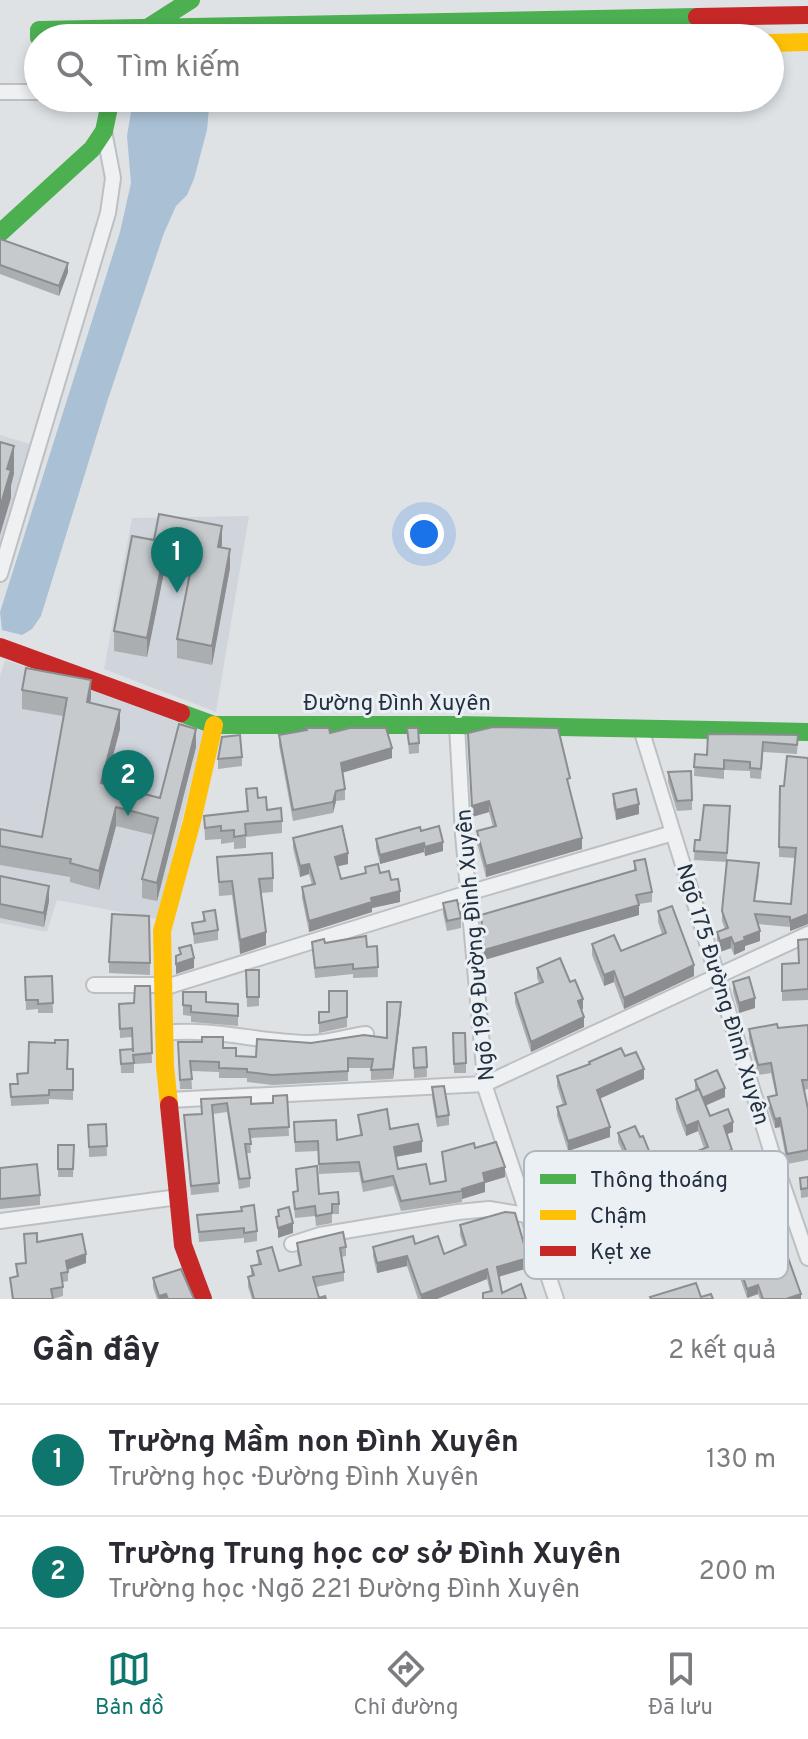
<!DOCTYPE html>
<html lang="vi">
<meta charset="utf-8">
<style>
:root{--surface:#fff;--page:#f7f7f7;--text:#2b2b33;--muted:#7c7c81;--line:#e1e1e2;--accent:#0f766e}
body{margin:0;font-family:Overpass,sans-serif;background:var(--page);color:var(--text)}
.you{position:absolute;left:424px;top:534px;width:28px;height:28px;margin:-20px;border:6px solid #fff;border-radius:50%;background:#1a73e8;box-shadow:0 0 0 12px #1a73e833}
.badge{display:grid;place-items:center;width:52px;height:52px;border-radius:50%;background:var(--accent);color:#fff;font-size:26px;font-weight:700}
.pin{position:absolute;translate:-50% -66px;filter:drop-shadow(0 2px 4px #0008)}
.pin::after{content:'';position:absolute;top:42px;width:28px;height:24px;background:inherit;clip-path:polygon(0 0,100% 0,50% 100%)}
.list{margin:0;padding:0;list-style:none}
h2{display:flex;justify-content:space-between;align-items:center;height:104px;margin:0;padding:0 32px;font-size:34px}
h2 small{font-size:26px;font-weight:400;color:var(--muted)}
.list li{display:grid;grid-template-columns:52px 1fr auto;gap:24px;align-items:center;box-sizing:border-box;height:112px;padding:0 32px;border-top:2px solid var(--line)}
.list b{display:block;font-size:30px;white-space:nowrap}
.list p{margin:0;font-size:26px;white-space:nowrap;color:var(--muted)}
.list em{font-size:26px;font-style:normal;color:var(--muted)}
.icon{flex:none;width:44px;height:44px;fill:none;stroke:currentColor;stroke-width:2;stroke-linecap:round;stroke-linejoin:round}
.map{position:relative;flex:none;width:808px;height:1299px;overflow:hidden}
.search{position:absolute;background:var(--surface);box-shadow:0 4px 12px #0003;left:24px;right:24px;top:24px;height:88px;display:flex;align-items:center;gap:20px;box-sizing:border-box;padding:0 28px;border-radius:44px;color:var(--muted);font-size:30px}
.sheet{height:328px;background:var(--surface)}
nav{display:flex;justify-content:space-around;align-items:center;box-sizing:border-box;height:112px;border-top:2px solid var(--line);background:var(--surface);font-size:22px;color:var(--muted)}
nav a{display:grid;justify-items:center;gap:4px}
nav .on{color:var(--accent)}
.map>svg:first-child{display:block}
</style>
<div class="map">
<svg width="808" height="1299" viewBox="0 0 808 1299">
<rect width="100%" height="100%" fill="#dfe2e5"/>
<g fill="#d0d5dc">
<path d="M0 435 33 445 0 549Z"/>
<path d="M249 516 216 712 104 669 132 518Z"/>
<path d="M5 660 97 689 204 732 157 919 57 900 47 932 0 923V676Z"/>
</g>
<path fill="#aac0d4" d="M199 98H219L209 108 207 130 194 179 187 195 176 206 164 233 108 399 41 616 32 629 22 635 2 630 0 612 120 232 131 183 127 136 131 112 142 101 157 99 175 100 193 108 199 103Z"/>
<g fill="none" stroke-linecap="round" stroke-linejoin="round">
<g stroke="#bdc0c3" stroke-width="18">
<g id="street">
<path d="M0 92H38"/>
<path d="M0 574 108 213 113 178 104 131"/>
<path d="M457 725 463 834 486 1090 556 1299"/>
<path d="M641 729 774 1160 808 1258"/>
<path d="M94 985H163"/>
<path d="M163 988 468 893 673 833"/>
<path d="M164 1033C214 1027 261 1043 311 1043 330 1043 348 1036 366 1034"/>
<path d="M169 1100 485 1084 808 934"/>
<path d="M0 1221 178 1197"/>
<path d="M292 1244 320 1235 458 1212 489 1209 527 1215 568 1203 642 1193 774 1160"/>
</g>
</g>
<use href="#street" stroke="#eef0f2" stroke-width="14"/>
<g stroke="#4caf50" stroke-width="18">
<path d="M147 28 191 0"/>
<path d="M39 38V30L697 17"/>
<path d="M0 233 92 149 104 131 111 98"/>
<path d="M181 713 214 725H457L808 732"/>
</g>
<g stroke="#ffc107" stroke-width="18">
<path d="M770 43 808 42"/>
<path d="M169 1105 165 1066 162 931 192 821 214 725"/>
</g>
<g stroke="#c62828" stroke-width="18">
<path d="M697 17 808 15"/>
<path d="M0 647 181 713"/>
<path d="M169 1105 183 1245 203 1299"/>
</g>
</g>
<g fill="#abaeb0">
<path d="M0 239 68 272 59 296 0 274Z"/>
<path d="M154 540 222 547 230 568 212 665 177 658V639L191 567 166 562 147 657 114 651V631Z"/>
<path d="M22 690 91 698 90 703 120 729 105 784 160 798 196 747 157 901 142 898V879L153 835 116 826 99 890 70 882V877L0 865V846L42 837 63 716 22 709Z"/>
<path d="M407 728 419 743V753L409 754Z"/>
<path d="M330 733 392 758 342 773 345 789V800L336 801 333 813 293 821 279 745V735Z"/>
<path d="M468 733 570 789 582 849 486 877 477 843V831L493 827 489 812 472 817Z"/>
<path d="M708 734 798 735 797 754 763 752 761 779 750 778V771L724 770V779L694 776 695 754 707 755Z"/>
<path d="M242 757V766L218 769V759Z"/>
<path d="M808 758V924L790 931V927L758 924 760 941 745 946V950L734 955 731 948 720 952 717 942V932L725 929 722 921V911L727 862 694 860 695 840H700L730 806 727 860 759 874 755 901 791 904 795 858 779 857 780 786H784Z"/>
<path d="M668 772 692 800V810L677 811 668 782Z"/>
<path d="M246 789 258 798 267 810 282 821V833L246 837V848L234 849V842L221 844V839L205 840 204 816 247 811Z"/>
<path d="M613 794 639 814 616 820 613 804Z"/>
<path d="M421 831 443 851 425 856 424 852 380 864 376 848V839Z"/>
<path d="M293 838 348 864 338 866 341 879 365 874V867L380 873 391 880 400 902 372 908V912L309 932 302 898V887L312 885 309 874 300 877 293 848Z"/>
<path d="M217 857 273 878V892L261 893 266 945 240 954 232 895 219 896Z"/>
<path d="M634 861 652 892V902L639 904V915L484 960 481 915 634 870Z"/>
<path d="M0 876 49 901 44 927 0 918Z"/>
<path d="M443 903 461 918V928L447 931 443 913Z"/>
<path d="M658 911 694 976 624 1009 614 982 604 986 592 955V944L621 951 662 934 658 922Z"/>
<path d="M203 912 218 930V940L194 944 192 923 203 921Z"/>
<path d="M808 939V1000L782 1001V964L799 963Z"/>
<path d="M312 942 367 947 377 946 378 977 353 978V974L315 978Z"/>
<path d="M109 962 150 963V975L109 973Z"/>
<path d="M537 968 570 982 583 1009 581 1010 584 1027 531 1052 515 1003V993L539 983 537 978Z"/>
<path d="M246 970H259V1006L247 1007Z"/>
<path d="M52 976 53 1013H38V1009L26 1010 25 977Z"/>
<path d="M733 982 755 1008 739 1013 733 992Z"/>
<path d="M150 986 152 1063 134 1064V1073H121L120 1050 133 1049 132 1037 120 1038 119 1004 134 1003Z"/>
<path d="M347 991V1027L319 1033V1012H329Z"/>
<path d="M183 992 206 1002 238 1004V1026L191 1022V1016L183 1015Z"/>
<path d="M401 1012 393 1079 371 1080V1068H348V1081L272 1085 247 1082V1078H219V1072L191 1071 192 1089H180L178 1042 223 1048 236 1056 256 1057 311 1043 387 1038Z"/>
<path d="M808 1025V1089L804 1090 808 1109V1160L787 1164 780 1127 775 1128 768 1107V1097L776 1096 771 1073 758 1075 749 1038V1029L778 1028Z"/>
<path d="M453 1033 466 1063V1073H454Z"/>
<path d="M426 1047 427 1077 414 1078 413 1048Z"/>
<path d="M625 1056 644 1079 600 1098 610 1137 568 1151 557 1116V1107L563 1105 557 1086V1076L589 1065V1062Z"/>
<path d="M68 1069H73V1100L49 1099V1104L11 1106 10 1084H17Z"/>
<path d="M695 1080 725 1097 705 1106 710 1116 733 1132 727 1134 732 1160 697 1169 695 1161V1152L704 1148 698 1131 686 1136 676 1109V1099L695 1091Z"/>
<path d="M432 1087 449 1115V1125L437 1127 432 1097Z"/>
<path d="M287 1095 289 1136 250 1138 251 1153H246L250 1178V1187L239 1189 227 1112 213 1114 219 1192 191 1195 184 1115 202 1114 201 1099 251 1104 273 1103Z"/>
<path d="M358 1115 390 1129 422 1152 396 1157 398 1169 430 1184 445 1181 442 1152 475 1148 505 1177 485 1183V1192L462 1199V1202L401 1211 393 1186 363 1192 359 1172 319 1174 318 1151 295 1152 294 1122 337 1140 360 1135Z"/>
<path d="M106 1124 107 1156 89 1157 88 1125Z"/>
<path d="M618 1133 653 1170 640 1176 635 1164 629 1166 618 1142Z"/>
<path d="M58 1145H74L73 1177H58Z"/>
<path d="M525 1164 558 1195 534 1202 525 1174Z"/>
<path d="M0 1168 40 1195V1205L0 1209Z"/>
<path d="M296 1169 319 1194 339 1204V1214H332V1223L316 1226 315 1216 295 1218 293 1192 297 1191Z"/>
<path d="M738 1169 759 1190 744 1195 738 1179Z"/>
<path d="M808 1177V1197L801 1198 800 1178Z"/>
<path d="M721 1196 749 1231 776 1259 801 1299H760L758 1294 747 1298 741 1281V1271L747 1269 748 1266 744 1254 732 1258 725 1236V1227L727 1226 721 1205Z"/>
<path d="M642 1205 677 1217 671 1219 673 1234 652 1240 655 1259 644 1263 642 1258 626 1260 622 1228V1219L642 1215Z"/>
<path d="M197 1215 257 1231V1241L244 1243V1238L199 1242Z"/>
<path d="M542 1217 570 1236 548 1244 542 1226Z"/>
<path d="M460 1225 528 1268 499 1277 502 1293 526 1299 490 1292 487 1279 437 1299H418L407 1266 377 1273 373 1256V1247L415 1244 444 1254 464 1246 460 1235Z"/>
<path d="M24 1234 37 1242 86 1263 68 1270V1281L63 1282V1296L53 1299H12L10 1278 17 1277 16 1264 25 1263Z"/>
<path d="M297 1243 346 1247V1256L341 1257 344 1272V1281L316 1287 319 1298 326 1299H252L248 1287V1277L251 1276V1266L258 1264 257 1251 279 1271 300 1266 297 1253Z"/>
<path d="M153 1278 194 1299H157L153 1287Z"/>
</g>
<g fill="#8b8d90">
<path d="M68 263V272L59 296V286Z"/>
<path d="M14 446V474L11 486V498L0 535V507L7 469Z"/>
<path d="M222 526V545L218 566V547Z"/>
<path d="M166 543V562L147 657V638Z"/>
<path d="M230 549V568L212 665V646Z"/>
<path d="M91 680V698L87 721V702Z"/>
<path d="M120 710V729L101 802V783Z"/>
<path d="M196 729V747L157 901V883Z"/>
<path d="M392 748V758L341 773V763Z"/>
<path d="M336 791V801L333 813V802Z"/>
<path d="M489 801V812L472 817V806Z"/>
<path d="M639 804V814L616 820V810Z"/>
<path d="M116 807V826L99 890V871Z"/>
<path d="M582 838V849L486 877V866Z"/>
<path d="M443 842V851L425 856V847Z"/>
<path d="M424 843V852L380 864V855Z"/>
<path d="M348 853V864L335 867V857Z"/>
<path d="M309 864V874L300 877V866Z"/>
<path d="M49 886V901L44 927V913Z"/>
<path d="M400 891V902L372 908V912L309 932V921L371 898Z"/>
<path d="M639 905V915L484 960V950Z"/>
<path d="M808 914V924L790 931V921Z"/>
<path d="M760 931V941L745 946V950L734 955V944L744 937Z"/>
<path d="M266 932V945L240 954V940Z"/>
<path d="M731 937V948L720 952V941Z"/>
<path d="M194 958V968L176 974V964Z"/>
<path d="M694 965V976L624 1009V998Z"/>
<path d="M614 971V982L604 986V975Z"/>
<path d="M755 998V1008L739 1013V1003Z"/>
<path d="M583 999V1009L578 1011V1001Z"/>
<path d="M401 1002V1012L393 1079V1069Z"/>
<path d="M584 1017V1027L531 1052V1042Z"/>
<path d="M644 1069V1079L597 1100V1090Z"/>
<path d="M725 1088V1097L702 1107V1098Z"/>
<path d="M780 1118V1127L775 1128V1119Z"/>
<path d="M698 1121V1131L686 1136V1126Z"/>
<path d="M733 1122V1132L724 1135V1126Z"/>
<path d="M610 1127V1137L568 1151V1141Z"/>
<path d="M422 1141V1152L394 1157V1147Z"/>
<path d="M732 1150V1160L697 1169V1159Z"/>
<path d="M635 1155V1164L629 1166V1157Z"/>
<path d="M653 1161V1170L640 1176V1167Z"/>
<path d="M505 1167V1177L485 1183V1192L462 1199V1189L483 1173Z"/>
<path d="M759 1180V1190L744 1195V1186Z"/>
<path d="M558 1186V1195L534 1202V1193Z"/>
<path d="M677 1208V1217L669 1219V1210Z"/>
<path d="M293 1223V1233L278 1238V1228Z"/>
<path d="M673 1224V1234L649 1241V1231Z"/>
<path d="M570 1228V1236L548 1244V1235Z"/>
<path d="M744 1245V1254L732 1258V1249Z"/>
<path d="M655 1250V1259L644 1263V1253Z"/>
<path d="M86 1254V1263L66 1270V1261Z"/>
<path d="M407 1256V1266L377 1273V1263Z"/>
<path d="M528 1258V1268L497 1277V1267Z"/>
<path d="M487 1269V1279L437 1299H421V1295Z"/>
<path d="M758 1285V1294L747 1298V1289Z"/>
<path d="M166 1294V1299H159V1296Z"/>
<path d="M801 1294V1299H786Z"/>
</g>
<g fill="#c7cacd" stroke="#8b8d90" stroke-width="2">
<path d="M0 239 68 263 59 286 0 265Z"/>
<path d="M0 442 14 446 7 469 11 470 0 507Z"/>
<path d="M159 514 222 526 218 547 230 549 212 646 177 639 195 548 166 543 147 638 114 631 132 536 154 540Z"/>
<path d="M26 668 91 680 87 702 120 710 101 783 160 798 179 724 196 729 157 883 142 879 158 818 116 807 99 871 70 863 71 859 0 846V829L42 837 67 698 22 690Z"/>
<path d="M493 727 558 728 570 778 567 779 582 838 486 866 477 831 496 826 489 801 472 806 468 733Z"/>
<path d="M306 728H329L330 733 350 728H386L392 748 341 763 345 789 336 791 333 802 293 810 279 735 307 730Z"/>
<path d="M407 728H418L419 743 409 744Z"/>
<path d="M708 734 798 735 797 745 763 742 761 769 750 768V762L724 760V769L694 767 695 754 707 755Z"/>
<path d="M240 735 242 757 218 759 222 737Z"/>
<path d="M787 756 808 758V914L790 921V917L755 914 760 931 744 937 745 940 734 944 731 937 720 941 717 932 728 928 722 911 727 860 759 863 754 901 791 904 796 848 779 847 780 786H784Z"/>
<path d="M691 771 692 800 677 801 668 772Z"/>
<path d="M257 788 258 798 266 797 267 810 281 808 282 821 245 824 246 835 234 837V830L221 831V826L205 828 204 816 248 811 246 789Z"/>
<path d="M636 789 639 804 616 810 613 794Z"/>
<path d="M704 805 730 806 727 853 694 851 695 840H700Z"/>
<path d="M342 826 348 853 335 857 341 879 366 873 365 867 378 864 380 873 389 871 391 880 398 879 400 891 371 898 372 902 309 921 302 887 315 884 309 864 300 866 293 838Z"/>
<path d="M439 826 443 842 425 847 424 843 380 855 376 839 420 827 421 831Z"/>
<path d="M272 853 273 878 259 879 266 932 240 940 232 881 219 882 217 857Z"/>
<path d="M645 859 652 892 636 895 639 905 484 950 481 915 636 870 634 861Z"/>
<path d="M0 876 49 886 44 913 0 904Z"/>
<path d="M457 900 461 918 447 921 443 903Z"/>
<path d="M672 906 694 965 624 998 614 971 604 975 592 944 614 935 621 951 666 933 658 911Z"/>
<path d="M215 910 218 930 194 934 192 923 205 921 203 912Z"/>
<path d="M112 914 149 916 150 963 109 962Z"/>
<path d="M366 936 367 947 377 946 378 967 353 969V964L315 968 312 942 324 939 325 943Z"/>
<path d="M808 939V989L782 991V964L799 963 798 940Z"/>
<path d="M191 945 194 958 176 964V956L181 954 179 948Z"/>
<path d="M560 958 570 982 575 980 583 999 578 1001 584 1017 531 1042 515 993 543 982 537 968Z"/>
<path d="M246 970H259V997H247Z"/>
<path d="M52 976 53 1003 38 1004V1000H26L25 977Z"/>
<path d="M749 977 755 998 739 1003 733 982Z"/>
<path d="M135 986H150L152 1053 133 1055 134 1063 121 1064 120 1050 133 1049V1052L132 1028 120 1029 119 1004 134 1003Z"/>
<path d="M329 991H347V1017L319 1023V1012H329Z"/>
<path d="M183 992H206V1002L238 1004V1016L191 1012V1006L183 1005Z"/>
<path d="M387 1002H401L393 1069 371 1070 373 1059 348 1058V1071L272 1075 247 1072V1069L219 1068V1062L190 1061 192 1079 180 1080 178 1042H202V1037H223V1048H236V1056L256 1057 257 1039 311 1043 364 1035 387 1038Z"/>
<path d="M777 1024 778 1028 808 1025V1080H802L808 1109V1150L787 1154 780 1118 775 1119 768 1097 777 1095 771 1063 758 1065 749 1029Z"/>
<path d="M453 1033H465L466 1063 454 1064Z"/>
<path d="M55 1040H68L67 1069H73V1090H49V1095L11 1097 10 1084H18L17 1074 28 1073 29 1042 55 1043Z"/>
<path d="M426 1047 427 1067 414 1068 413 1048Z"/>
<path d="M621 1048 625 1056 636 1052 644 1069 597 1090 610 1127 568 1141 557 1107 566 1104 557 1076 590 1064 589 1062Z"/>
<path d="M717 1070 725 1088 702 1098 695 1080Z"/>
<path d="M444 1086 449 1115 437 1117 432 1087Z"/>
<path d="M699 1089 710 1116 728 1109 733 1122 724 1126 732 1150 697 1159 695 1152 708 1147 698 1121 686 1126 676 1099Z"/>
<path d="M287 1095 289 1127 249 1129 251 1144H245L250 1178 239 1179 227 1103 212 1105 219 1183 191 1186 184 1115 202 1114 201 1099 251 1097V1104L273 1103V1096Z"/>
<path d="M387 1109 390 1129 418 1124 422 1141 394 1147 398 1169 426 1164 430 1184 446 1181 442 1152 474 1143 475 1148 496 1142 505 1167 483 1173 485 1182 462 1189V1191L401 1201 393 1176 363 1182 359 1162 319 1164 318 1141 295 1142 294 1122 336 1120 337 1140 362 1135 358 1115Z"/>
<path d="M106 1124 107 1146 89 1147 88 1125Z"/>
<path d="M635 1126 640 1137 643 1136 653 1161 640 1167 635 1155 629 1157 618 1133Z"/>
<path d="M58 1145H74L73 1169H58Z"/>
<path d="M37 1164 40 1195 0 1199V1168Z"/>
<path d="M317 1166 319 1194 338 1192 339 1204H332V1213L316 1216 315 1206 295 1209 293 1192 298 1191 296 1169Z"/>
<path d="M808 1177V1188L801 1189 800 1178Z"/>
<path d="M737 1191 749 1231 764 1225 776 1259 787 1255 801 1294 786 1299H763L758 1285 747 1289 741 1271 747 1269 749 1261 744 1245 732 1249 725 1227 730 1225 721 1196Z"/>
<path d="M254 1205 257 1231 244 1233V1228L199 1232 197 1215 242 1211 241 1207Z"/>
<path d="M289 1207 293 1223 278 1228 276 1217 279 1216 278 1210Z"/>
<path d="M505 1212 515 1213 528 1258 497 1267 502 1293 521 1284 526 1299H483V1293L492 1291 487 1269 421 1295 407 1256 377 1263 373 1247 413 1236 415 1244 438 1236 444 1254 466 1245 460 1225Z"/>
<path d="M343 1232 346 1247 340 1248 344 1272 313 1277 319 1298 325 1296 326 1299H254L248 1277 254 1275 251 1266 261 1264 257 1251 272 1247 279 1271 301 1265 297 1243Z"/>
<path d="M37 1233V1242L82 1234 86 1254 66 1261 68 1272 61 1273 63 1287 51 1289 53 1299H13L10 1278 18 1276 16 1264 26 1263 24 1234Z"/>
<path d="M181 1269 194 1299H168L166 1294 159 1296 153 1278Z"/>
<path d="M696 1283 701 1297 711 1294 713 1299H651L650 1297Z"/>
</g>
<g text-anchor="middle" stroke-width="6" stroke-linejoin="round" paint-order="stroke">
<g font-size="22" fill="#24303f" stroke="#ebf0f5">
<text x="397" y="710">Đường Đình Xuyên</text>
<text transform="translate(474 945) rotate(-95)" y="8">Ngõ 199 Đường Đình Xuyên</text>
<text transform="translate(724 994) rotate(73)" y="8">Ngõ 175 Đường Đình Xuyên</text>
</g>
</g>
<rect x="524" y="1151" width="264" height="128" rx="12" fill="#ebf0f5" stroke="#afb6be" stroke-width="2"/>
<rect x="540" y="1174" width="36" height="10" fill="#4caf50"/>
<rect x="540" y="1210" width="36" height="10" fill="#ffc107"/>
<rect x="540" y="1246" width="36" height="10" fill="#c62828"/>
<g font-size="22" fill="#24303f">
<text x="590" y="1187">Thông thoáng</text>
<text x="590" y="1223">Chậm</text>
<text x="590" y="1259">Kẹt xe</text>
</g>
</svg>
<div class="you"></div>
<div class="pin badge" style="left:177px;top:593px">1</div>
<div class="pin badge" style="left:128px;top:816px">2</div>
<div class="search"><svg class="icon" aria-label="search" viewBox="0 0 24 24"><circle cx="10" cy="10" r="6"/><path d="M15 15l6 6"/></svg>Tìm kiếm</div>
</div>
<section class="sheet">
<h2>Gần đây<small>2 kết quả</small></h2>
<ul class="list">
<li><span class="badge">1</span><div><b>Trường Mầm non Đình Xuyên</b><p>Trường học · Đường Đình Xuyên</p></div><em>130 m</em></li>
<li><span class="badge">2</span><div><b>Trường Trung học cơ sở Đình Xuyên</b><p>Trường học · Ngõ 221 Đường Đình Xuyên</p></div><em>200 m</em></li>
</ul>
</section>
<nav>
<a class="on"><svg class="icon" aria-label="map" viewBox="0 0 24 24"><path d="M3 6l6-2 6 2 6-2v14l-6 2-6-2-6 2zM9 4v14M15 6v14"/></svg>Bản đồ</a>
<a><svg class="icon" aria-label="directions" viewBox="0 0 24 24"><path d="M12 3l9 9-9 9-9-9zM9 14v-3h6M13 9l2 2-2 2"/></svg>Chỉ đường</a>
<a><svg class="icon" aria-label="saved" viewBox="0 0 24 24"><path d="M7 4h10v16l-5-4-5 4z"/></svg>Đã lưu</a>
</nav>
